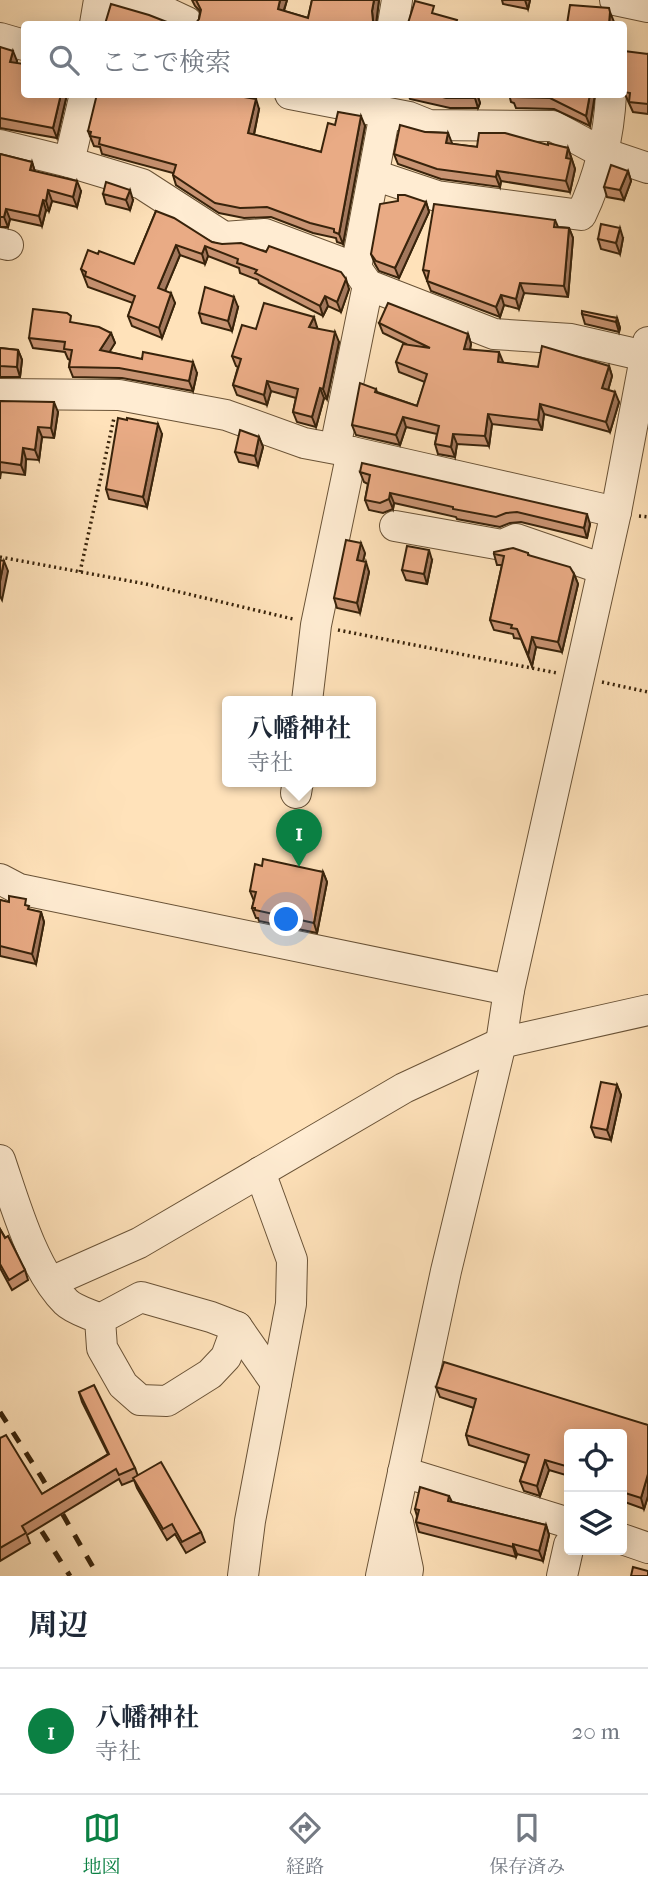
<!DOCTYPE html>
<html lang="ja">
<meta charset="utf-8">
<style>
:root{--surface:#fff;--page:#f6f6f7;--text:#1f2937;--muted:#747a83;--line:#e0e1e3;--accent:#0b8043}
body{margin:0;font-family:"IM FELL French Canon","Noto Serif JP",serif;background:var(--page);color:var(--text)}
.controls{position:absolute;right:21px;bottom:21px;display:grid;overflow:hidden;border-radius:7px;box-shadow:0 4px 18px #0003}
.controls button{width:63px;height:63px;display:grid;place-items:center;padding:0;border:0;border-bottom:2px solid var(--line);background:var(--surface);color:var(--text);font:35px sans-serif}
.you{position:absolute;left:287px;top:920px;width:24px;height:24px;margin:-18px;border:5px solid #fff;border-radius:50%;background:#1a73e8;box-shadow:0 0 0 10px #1a73e833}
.badge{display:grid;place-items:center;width:46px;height:46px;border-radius:50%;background:var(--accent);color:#fff;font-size:23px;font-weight:700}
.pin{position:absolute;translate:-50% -58px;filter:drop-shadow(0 2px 4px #0008)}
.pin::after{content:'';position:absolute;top:37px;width:24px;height:21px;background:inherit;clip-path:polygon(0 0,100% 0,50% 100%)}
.popup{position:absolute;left:222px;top:696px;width:154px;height:91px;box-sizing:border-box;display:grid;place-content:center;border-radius:7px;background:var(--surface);filter:drop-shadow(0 2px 5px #0005);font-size:23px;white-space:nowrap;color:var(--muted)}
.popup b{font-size:26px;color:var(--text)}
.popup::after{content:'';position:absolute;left:50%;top:100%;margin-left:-14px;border:14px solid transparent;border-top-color:var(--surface)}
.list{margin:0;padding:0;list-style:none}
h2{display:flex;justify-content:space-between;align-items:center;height:91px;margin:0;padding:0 28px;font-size:30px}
h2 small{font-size:23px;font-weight:400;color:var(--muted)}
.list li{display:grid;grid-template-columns:46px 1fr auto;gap:21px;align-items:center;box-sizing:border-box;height:126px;padding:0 28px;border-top:2px solid var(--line)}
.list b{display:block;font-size:26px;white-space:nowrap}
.list p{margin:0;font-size:23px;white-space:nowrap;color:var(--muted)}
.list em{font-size:23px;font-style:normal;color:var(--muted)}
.icon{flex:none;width:38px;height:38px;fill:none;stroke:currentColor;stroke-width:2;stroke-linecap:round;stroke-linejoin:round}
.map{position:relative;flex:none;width:648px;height:1576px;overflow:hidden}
.search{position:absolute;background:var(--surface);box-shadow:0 4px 18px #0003;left:21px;right:21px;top:21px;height:77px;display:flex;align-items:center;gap:18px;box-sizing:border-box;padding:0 24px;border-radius:7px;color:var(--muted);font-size:26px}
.sheet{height:217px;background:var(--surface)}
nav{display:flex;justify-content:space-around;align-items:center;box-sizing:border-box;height:98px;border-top:2px solid var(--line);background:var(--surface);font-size:19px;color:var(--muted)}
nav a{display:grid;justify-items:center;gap:4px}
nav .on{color:var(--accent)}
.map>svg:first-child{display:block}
</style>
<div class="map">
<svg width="648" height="1576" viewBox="0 0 648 1576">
<rect width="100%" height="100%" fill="#ffe2ba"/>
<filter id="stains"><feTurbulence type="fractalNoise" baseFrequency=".00286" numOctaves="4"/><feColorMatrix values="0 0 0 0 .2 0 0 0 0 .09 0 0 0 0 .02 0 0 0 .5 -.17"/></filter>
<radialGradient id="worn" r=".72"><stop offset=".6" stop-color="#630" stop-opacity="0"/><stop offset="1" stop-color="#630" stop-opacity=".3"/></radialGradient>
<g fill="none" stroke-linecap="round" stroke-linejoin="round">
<g stroke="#6a5337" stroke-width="32">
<g id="minor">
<path d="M124 0 159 9 187 22"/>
<path d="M615 0 648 7"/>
<path d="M95 24 99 0"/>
<path d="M393 24 397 0"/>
<path d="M0 38 24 45"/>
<path d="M290 94 409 117 429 125 553 126 603 153 648 168"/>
<path d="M0 145 69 162 142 184 224 237 265 234 356 268 368 285 494 334 571 339 645 356"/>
<path d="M69 162 85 94"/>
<path d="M374 175 437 196 581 215C599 177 609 137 611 94"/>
<path d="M0 243 8 245"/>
<path d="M356 268 385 113"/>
<path d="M0 394 119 395 226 415 304 443 352 452 616 512"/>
<path d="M335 448 368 285"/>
<path d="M395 526 502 545 516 539 603 569"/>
<path d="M307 701 316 625 352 452"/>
<path d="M296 793 298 781"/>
<path d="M0 879 19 889 509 990"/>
<path d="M0 1160C15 1204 33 1269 66 1302 74 1310 90 1314 100 1319L102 1348 123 1385 140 1400 167 1401 210 1374 226 1357 237 1327 211 1317 141 1297 100 1319"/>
<path d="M51 1282 139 1243 404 1088 501 1043 648 1010"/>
<path d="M237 1327 276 1383"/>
<path d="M403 1472 569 1523"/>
<path d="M398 1522 408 1569 407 1576"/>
<path d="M622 1539 648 1548"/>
<path d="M243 1576 250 1521 291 1304 292 1260 260 1172"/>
<path d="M381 1576 446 1271 501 1043 509 990 616 512 648 342"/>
<path d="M562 1576 569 1545"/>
</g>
</g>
<g stroke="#38230b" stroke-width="3.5" stroke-dasharray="2 3.5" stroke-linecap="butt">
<path d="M639 516 648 517"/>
<path d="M0 557 146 584 293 619"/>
<path d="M80 572 114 418"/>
<path d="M338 630 557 673"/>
<path d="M602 682 648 692"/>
</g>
<use href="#minor" stroke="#ffecd2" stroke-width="30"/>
<g stroke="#38230b" stroke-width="5" stroke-dasharray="12 12" stroke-linecap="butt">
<path d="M0 1412 42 1478 98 1576"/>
<path d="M29 1511 70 1576"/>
</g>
</g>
<g fill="#c89372" stroke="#38230b" stroke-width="2">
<path d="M192 0H287L284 11 308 18 312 0H379L376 24 199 19 200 11 195 6Z"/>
<path d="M502 0H530L528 9 503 4Z"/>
<path d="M0 47 17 61 16 63 67 94 57 138 0 128Z"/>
<path d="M648 54V114L633 112 624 92Z"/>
<path d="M408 94H477L480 103 478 108H450L410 99Z"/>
<path d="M509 94H595L590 126 554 109 516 108 514 103 511 102Z"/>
<path d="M259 109 254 135 321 152 335 125 365 126 343 244 337 242 336 238 313 233 271 217 244 218 219 213 176 185 173 175V173L102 154 100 147 94 146 88 131Z"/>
<path d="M425 132 448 133 451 144 477 147 548 145 568 148 575 169 570 192 501 181 500 187 441 179 398 164 394 154Z"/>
<path d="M0 154 32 162 35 172 81 191 77 207 52 201 49 211 46 210 42 226 10 219 8 227H0Z"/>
<path d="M628 171 631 181 624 200 607 197 604 187Z"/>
<path d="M103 194 133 200 130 210 106 204Z"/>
<path d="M426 202 429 212 399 278 379 271 375 264 371 254Z"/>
<path d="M156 211 212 242 349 289 341 312 328 306 323 316 259 283 258 280 240 273 239 268 208 256 205 264 180 255 165 290 175 303 162 338 132 326 128 316 133 303 88 287 81 269 98 254 134 264Z"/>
<path d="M555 220 558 227 569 228 573 238 568 297 524 293 519 309 504 305 500 317 431 291 423 270Z"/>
<path d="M623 238 620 254 601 249 598 239Z"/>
<path d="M238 307 232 331 202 323 199 313Z"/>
<path d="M582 314 617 318 620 328 619 332 585 324Z"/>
<path d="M73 323 111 333 115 343 109 352 197 373 193 391 122 378 73 377 69 367 70 360 68 359 65 352 33 348 29 338Z"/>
<path d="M379 323 468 334 471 344 470 349 503 363 538 367 609 366 612 376 608 390 619 402 610 432 544 414 542 430 492 424 489 446 457 444 455 457 438 454 435 444 437 434 406 427 400 445 356 435 352 425 376 389 377 392 417 406 425 382 399 372 396 362 406 344 383 333Z"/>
<path d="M317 327V328L339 342 327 399 324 398 316 427 297 422 293 412 296 398 271 391 267 405 237 395 233 385 238 367 236 366 232 356 256 329Z"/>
<path d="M0 348 18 350 22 360 20 377H0Z"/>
<path d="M0 401 58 412 54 438 42 437 39 460 26 459 25 475 1 472 0 479Z"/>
<path d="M127 420 162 434 147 507 109 499 106 489Z"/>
<path d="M259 437 263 447 258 466 239 462 235 452Z"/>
<path d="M360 472 590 524 587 538 521 522 510 523 500 527 457 519 456 517 394 503 393 509 383 513 369 510 365 500 368 484 364 482Z"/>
<path d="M365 553 363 561 369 572 360 613 337 608 334 598Z"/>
<path d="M528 553 529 556 574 574 578 584 562 652 536 647 532 666 521 639 514 638 513 634 494 630 490 620 502 565H497L494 554Z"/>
<path d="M432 560 427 584 406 580 402 570Z"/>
<path d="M262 866 323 872 327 882 317 933 259 921 258 918H256L252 908 254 901 250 891Z"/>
<path d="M0 900 30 910 41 912 44 922 36 964 0 956Z"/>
<path d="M617 1085 621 1095 611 1140 595 1137 591 1127Z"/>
<path d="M0 1229 25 1270 28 1280 12 1290 0 1268Z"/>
<path d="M436 1387 648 1425V1496L644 1509 622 1501V1434H569V1476L549 1470 540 1496 524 1491 520 1481 526 1463 469 1445 466 1435 474 1408 440 1397Z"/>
<path d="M79 1392 135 1468 138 1476 201 1532 205 1542 186 1553 175 1534 167 1540 137 1488 134 1480 122 1485 119 1479 27 1535 30 1543 0 1561V1438L42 1494 108 1454 82 1402Z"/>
<path d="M449 1496 452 1502 546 1525 549 1535 543 1561 517 1554 516 1557 419 1532 416 1522 417 1516 415 1509Z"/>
</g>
<g fill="#a3785d" stroke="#38230b" stroke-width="2">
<path d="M280 0H287L281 19 278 9Z"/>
<path d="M374 0H379L376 24 373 21 372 11Z"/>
<path d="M525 0H530L528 9Z"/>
<path d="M610 12 614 22V24H609Z"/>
<path d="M13 51 17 61 14 72 10 62Z"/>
<path d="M61 94H67L57 138 53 128Z"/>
<path d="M475 94H477L480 103 478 108 475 98Z"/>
<path d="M590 94H595L590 126 586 116Z"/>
<path d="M256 99 259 109 252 143 248 133Z"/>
<path d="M361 116 365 126 343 244 339 234Z"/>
<path d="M448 133 452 143 450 154 446 143Z"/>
<path d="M568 148 575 169 570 192 566 181V158Z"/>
<path d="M32 162 35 172 30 170Z"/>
<path d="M497 171 501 181 500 187 496 177Z"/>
<path d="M628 171 631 181 624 200 620 190Z"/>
<path d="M77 181 81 191 77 207 73 197Z"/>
<path d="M48 190 52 201 49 211 46 201Z"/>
<path d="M130 190 133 200 130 210 126 200Z"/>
<path d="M43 200 46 210 42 226 39 216Z"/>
<path d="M426 202 429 212 399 278 395 268Z"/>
<path d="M6 209 10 219 8 227 4 217Z"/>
<path d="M569 228 573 238 568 297 564 286Z"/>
<path d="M620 228 623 238 620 254 616 243Z"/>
<path d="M176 245 180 255 162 298 158 288Z"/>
<path d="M205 246 208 256 205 264 202 254Z"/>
<path d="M346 279 349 289 341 312 337 302Z"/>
<path d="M520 283 524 293 519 309 516 299Z"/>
<path d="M171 293 175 303 162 338 159 328Z"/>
<path d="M501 295 504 305 500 317 496 307Z"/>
<path d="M325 296 328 306 323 316 320 306Z"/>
<path d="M234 297 238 307 232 331 228 321Z"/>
<path d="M314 317 317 327 312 337 309 327Z"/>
<path d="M617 318 620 328 619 332 616 322Z"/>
<path d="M335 332 339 342 327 399 323 389Z"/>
<path d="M111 333 115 343 104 361 100 350Z"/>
<path d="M468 334 471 344 468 359 464 349Z"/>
<path d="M18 350 22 360 20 377 17 367Z"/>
<path d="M499 352 503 362 502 373 498 362Z"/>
<path d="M193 362 197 373 193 391 189 381Z"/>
<path d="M609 366 612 376 606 398 602 388Z"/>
<path d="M267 381 271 391 267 405 264 395Z"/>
<path d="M320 388 324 398 316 427 312 417Z"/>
<path d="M615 392 619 402 610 432 606 422Z"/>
<path d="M54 402 58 412 54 438 51 428Z"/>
<path d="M540 404 544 414 542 430 538 420Z"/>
<path d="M488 414 492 424 489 446 485 436Z"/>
<path d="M403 417 406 427 400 445 396 435Z"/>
<path d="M158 424 162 434 147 507 143 497Z"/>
<path d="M38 427 42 437 39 460 35 450Z"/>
<path d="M453 434 457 444 455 457 451 447Z"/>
<path d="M259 437 263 447 258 466 255 456Z"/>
<path d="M23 448 26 459 25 475 21 465Z"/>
<path d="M390 493 394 503 393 509 389 499Z"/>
<path d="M587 514 590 524 587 538 584 528Z"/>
<path d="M361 543 365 553 361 570 357 560Z"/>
<path d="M429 550 432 560 427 584 424 574Z"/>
<path d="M4 561 8 571 2 600 0 596V581Z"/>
<path d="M366 562 369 572 360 613 357 603Z"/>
<path d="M574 574 578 584 562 652 558 642Z"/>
<path d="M532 637 536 647 532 666 528 655Z"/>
<path d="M323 872 327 882 317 933 314 923Z"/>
<path d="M41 912 44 922 36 964 32 954Z"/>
<path d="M617 1085 621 1095 611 1140 607 1130Z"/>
<path d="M545 1460 549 1470 540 1496 537 1486Z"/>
<path d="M648 1474V1496L644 1509 641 1498Z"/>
<path d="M546 1525 549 1535 543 1561 539 1551Z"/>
<path d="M513 1544 517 1554 516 1557 513 1547Z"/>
</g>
<g fill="#e9ab85" stroke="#38230b" stroke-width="2">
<path d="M196 0H280L278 9 308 18 312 0H374L372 11 373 21 376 24H195L199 19 201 10Z"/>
<path d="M415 1 434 6 432 13 457 20 456 24H402L404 22 408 23Z"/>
<path d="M111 4 149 15 172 24H105Z"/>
<path d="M570 5 609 8 610 12 609 24H567Z"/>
<path d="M0 47 13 51 10 62 24 64V94H61L53 128 0 118Z"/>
<path d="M624 51 648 54V104L629 102 630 93 624 92Z"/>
<path d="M97 94H226L256 99 248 133 321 152 328 123 335 125 338 112 361 116 339 234 334 232V229L310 223 267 207 240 208 215 203 173 175 176 165 99 144 100 138 90 136 91 132 88 131Z"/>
<path d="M432 94H475V98H446Z"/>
<path d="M513 94H590L586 116 550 98 512 97Z"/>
<path d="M400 125 425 132 448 133 446 143 477 147 479 133H505L548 145V143L568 148 566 158 571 159 566 181 497 171 496 177 437 169 394 154Z"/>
<path d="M0 154 32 162 30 170 77 181 73 197 48 190 46 201 43 200 39 216 6 209 4 217H0Z"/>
<path d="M611 165 628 171 620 190 604 187Z"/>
<path d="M106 182 130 190 126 200 103 194Z"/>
<path d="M398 195H405L426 202 395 268 376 261 371 254 380 204 398 201Z"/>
<path d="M434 204 555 220 554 227 569 228 564 286 520 283 516 299 501 295 496 307 427 281 429 271 423 270Z"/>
<path d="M156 211 174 218 212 242 222 244 241 243 266 252 269 246 341 272 346 279 337 302 325 296 320 306 255 273 257 270 237 263 238 259 205 246 202 254 176 245 158 288 171 293 159 328 128 316 135 296 85 276 86 272 81 269 88 250 98 254 99 251 134 264Z"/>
<path d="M601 224 620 228 616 243 598 239Z"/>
<path d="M205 287 234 297 228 321 199 313Z"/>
<path d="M264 303 314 317 309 327 335 332 323 389 320 388 312 417 293 412 298 389 267 381 264 395 233 385 241 359 232 356 242 325 256 329Z"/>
<path d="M388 303 468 334 464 349 499 352 498 362 538 367 542 346 609 366 602 388 615 392 606 422 540 404 538 420 488 414 485 436 453 434 451 447 435 444 439 426 403 417 396 435 352 425 360 383 376 389 375 392 417 406 427 374 396 362 403 344 430 348 379 323Z"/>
<path d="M33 309 67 313 71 316 70 322 99 327 111 333 100 350 142 359 143 352 193 362 189 381 119 368 69 367 72 350 64 349 65 342 29 338Z"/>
<path d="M582 311 617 318 616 322 582 314Z"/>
<path d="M0 348 18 350 17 367 0 366Z"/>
<path d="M0 401 54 402 51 428 38 427 35 450 23 448 21 465 0 462Z"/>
<path d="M118 418 127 420V418L158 424 143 497 106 489Z"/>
<path d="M240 430 259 437 255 456 235 452Z"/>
<path d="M362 463 587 514 584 528 517 512 506 513 496 517 453 509V507L390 493 389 499 380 503 365 500 370 475 360 472Z"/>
<path d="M346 540 361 543 357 560 366 562 357 603 334 598Z"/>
<path d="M407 546 429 550 424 574 402 570Z"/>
<path d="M513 548 528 553V555L570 567 574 574 558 642 532 637 528 655 517 629 511 628 512 625 490 620 504 556 494 554V552Z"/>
<path d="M0 560 4 561 0 581Z"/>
<path d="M263 859 323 872 314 923 255 910V908H252L256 892 250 891 255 864 262 866Z"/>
<path d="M9 896 26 899 25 905 29 906 28 909 41 912 32 954 0 946V900L9 902Z"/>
<path d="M601 1082 617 1085 607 1130 591 1127Z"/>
<path d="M0 1229 5 1238 8 1236 25 1270 9 1280 0 1264Z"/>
<path d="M444 1362 648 1425V1474L641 1498 622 1492V1434H569V1467L545 1460 537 1486 520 1481 529 1455 466 1435 476 1399 436 1387Z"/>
<path d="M94 1385 135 1468 119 1475 116 1469 22 1526 26 1533 0 1548V1438L6 1435 42 1494 109 1454 79 1392Z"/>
<path d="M161 1462 201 1532 182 1542 172 1524 163 1529 133 1478Z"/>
<path d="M420 1487 449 1496 448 1501 546 1525 539 1551 513 1544V1547L416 1522 419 1510 415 1509Z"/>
<path d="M633 1567 648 1571V1576H631Z"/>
</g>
<rect width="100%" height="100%" filter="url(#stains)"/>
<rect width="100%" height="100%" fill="url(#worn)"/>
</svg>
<div class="controls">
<button><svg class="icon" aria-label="locate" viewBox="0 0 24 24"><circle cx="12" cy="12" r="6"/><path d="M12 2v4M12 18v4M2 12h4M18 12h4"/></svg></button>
<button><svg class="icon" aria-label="layers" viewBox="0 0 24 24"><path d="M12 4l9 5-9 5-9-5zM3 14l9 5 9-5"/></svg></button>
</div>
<div class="you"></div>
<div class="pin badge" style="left:299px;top:867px">1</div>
<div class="popup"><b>八幡神社</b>寺社</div>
<div class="search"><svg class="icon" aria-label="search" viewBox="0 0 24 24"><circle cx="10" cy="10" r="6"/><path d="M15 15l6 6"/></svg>ここで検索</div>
</div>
<section class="sheet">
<h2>周辺<small></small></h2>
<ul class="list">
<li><span class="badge">1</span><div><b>八幡神社</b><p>寺社</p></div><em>20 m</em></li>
</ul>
</section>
<nav>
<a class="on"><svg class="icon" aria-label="map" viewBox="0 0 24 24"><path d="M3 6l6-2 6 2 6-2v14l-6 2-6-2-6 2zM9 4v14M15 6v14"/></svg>地図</a>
<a><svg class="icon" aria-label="directions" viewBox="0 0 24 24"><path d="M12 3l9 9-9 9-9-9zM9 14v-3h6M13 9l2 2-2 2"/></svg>経路</a>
<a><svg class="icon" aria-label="saved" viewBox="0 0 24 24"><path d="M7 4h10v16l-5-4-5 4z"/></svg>保存済み</a>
</nav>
